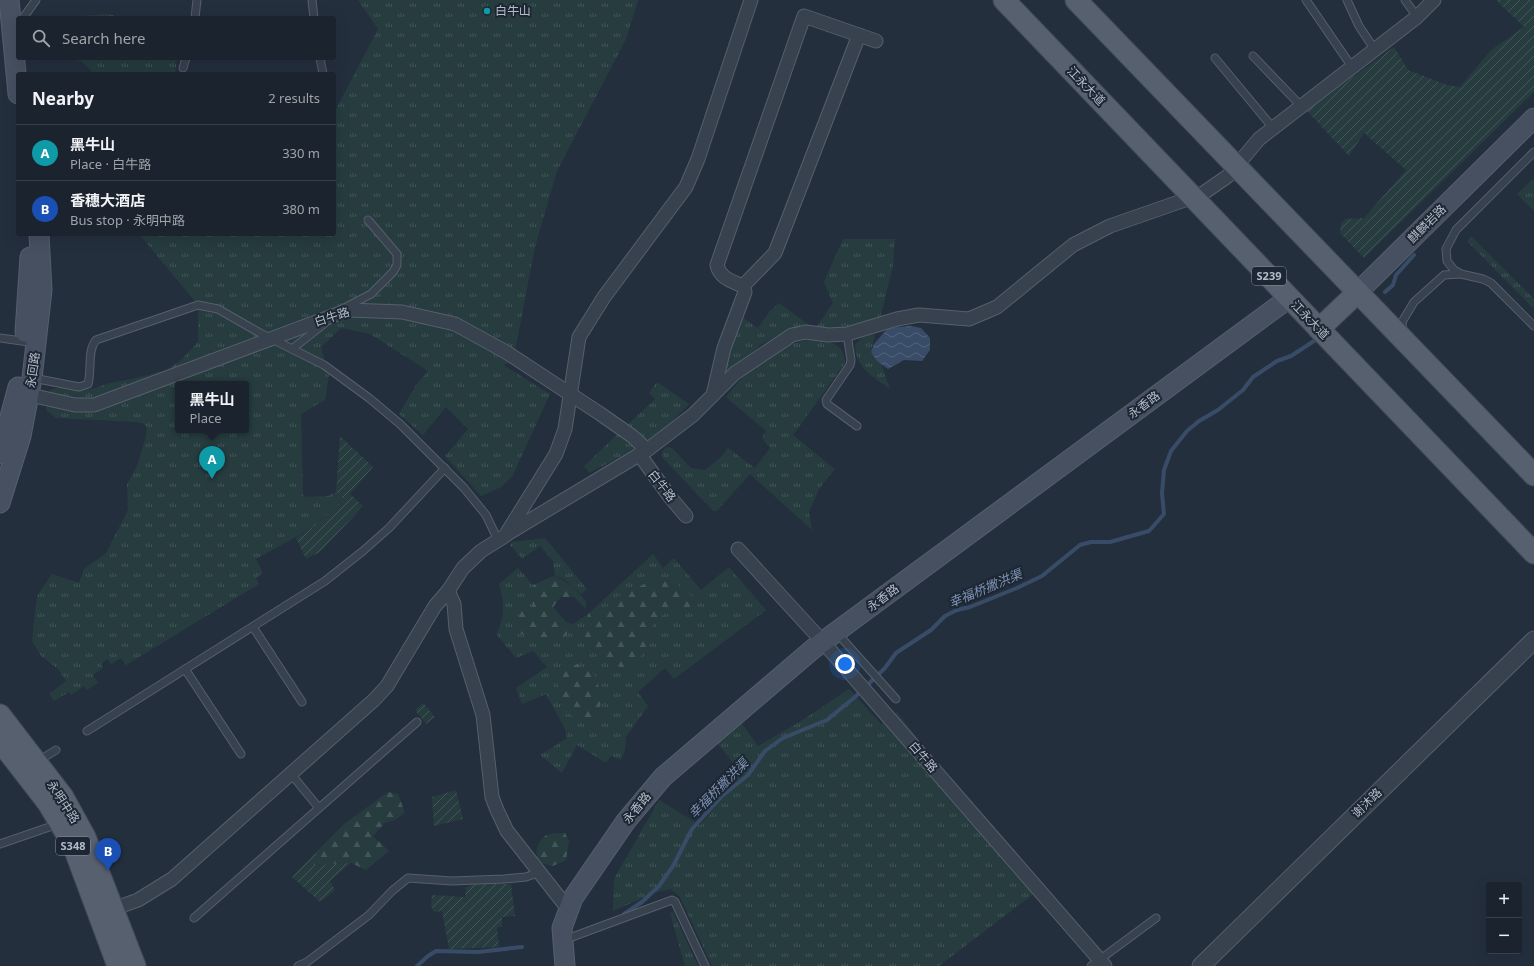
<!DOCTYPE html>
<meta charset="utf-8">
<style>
:root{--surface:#1b232e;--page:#242b36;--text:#f1f3f6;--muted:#a0a4aa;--line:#39404a;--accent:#1a73e8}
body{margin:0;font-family:"Noto Sans","Noto Sans SC",sans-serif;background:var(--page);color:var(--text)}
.controls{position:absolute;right:12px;bottom:12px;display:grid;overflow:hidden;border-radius:4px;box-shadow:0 4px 16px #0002}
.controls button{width:36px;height:36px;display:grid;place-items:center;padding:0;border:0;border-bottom:1px solid var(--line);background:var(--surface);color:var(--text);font:20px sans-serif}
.you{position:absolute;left:845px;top:664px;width:14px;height:14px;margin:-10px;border:3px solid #fff;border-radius:50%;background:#1a73e8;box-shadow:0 0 0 6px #1a73e833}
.badge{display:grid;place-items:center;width:26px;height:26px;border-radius:50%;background:var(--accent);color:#fff;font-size:13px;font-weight:700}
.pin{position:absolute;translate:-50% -33px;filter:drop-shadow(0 1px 2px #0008)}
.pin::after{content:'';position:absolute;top:21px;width:14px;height:12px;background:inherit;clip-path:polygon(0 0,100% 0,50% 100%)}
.popup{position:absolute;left:175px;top:381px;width:74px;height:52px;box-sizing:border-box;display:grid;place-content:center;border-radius:4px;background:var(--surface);filter:drop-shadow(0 1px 3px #0005);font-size:13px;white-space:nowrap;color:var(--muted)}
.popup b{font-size:15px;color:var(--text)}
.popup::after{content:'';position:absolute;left:50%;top:100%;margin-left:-8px;border:8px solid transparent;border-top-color:var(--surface)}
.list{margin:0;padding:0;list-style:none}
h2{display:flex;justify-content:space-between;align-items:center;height:52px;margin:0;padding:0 16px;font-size:17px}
h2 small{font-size:13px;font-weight:400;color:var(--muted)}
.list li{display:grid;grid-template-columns:26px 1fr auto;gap:12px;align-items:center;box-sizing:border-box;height:56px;padding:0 16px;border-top:1px solid var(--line)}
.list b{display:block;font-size:15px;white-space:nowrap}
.list p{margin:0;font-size:13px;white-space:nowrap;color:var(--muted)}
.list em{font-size:13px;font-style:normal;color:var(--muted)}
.icon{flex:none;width:22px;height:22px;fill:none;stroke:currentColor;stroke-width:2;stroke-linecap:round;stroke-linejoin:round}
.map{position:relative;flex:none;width:1534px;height:966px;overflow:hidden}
.search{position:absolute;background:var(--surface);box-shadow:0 4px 16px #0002;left:16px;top:16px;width:320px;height:44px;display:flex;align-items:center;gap:10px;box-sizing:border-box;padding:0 14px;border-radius:4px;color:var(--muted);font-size:15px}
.panel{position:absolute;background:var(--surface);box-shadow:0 4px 16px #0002;left:16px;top:72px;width:320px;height:164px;border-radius:4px}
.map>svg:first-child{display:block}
</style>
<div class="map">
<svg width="1534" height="966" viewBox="0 0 1534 966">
<defs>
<pattern id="grass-tufts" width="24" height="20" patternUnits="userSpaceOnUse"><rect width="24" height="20" fill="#263c3f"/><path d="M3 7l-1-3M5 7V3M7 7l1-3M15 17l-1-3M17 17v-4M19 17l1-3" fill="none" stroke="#435659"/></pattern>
<pattern id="forest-firs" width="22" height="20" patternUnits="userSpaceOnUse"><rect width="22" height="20" fill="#263c3f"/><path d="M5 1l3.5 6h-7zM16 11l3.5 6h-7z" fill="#435659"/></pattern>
<pattern id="garden-furrows" width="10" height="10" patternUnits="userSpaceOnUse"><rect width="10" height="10" fill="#263c3f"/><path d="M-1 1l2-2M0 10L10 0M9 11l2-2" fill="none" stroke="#435659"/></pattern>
<pattern id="water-waves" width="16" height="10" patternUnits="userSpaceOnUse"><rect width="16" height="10" fill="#394c67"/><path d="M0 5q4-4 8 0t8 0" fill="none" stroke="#53647b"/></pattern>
</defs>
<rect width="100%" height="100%" fill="#242f3e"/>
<g fill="url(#grass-tufts)" fill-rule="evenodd">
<path d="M358 0H638L626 39 557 171 535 247 513 361 503 365 550 394 512 477 501 487 481 496 445 456 468 429 446 407 423 435 399 414 416 385 428 371 370 334 341 328 321 347 329 375 325 400 301 414 303 497 328 496 336 492 344 500 312 528 256 559 263 573 256 578 259 584 126 665 121 658 111 664 107 659 101 664 103 668 93 675 98 683 87 690 84 686 71 695 69 692 54 701 49 694 66 681 58 669 41 656 32 641 37 596 52 574 79 583 84 569 106 553 128 510 127 484 137 466 146 436 147 427 142 423 136 422 56 418 46 410 47 396 50 390 66 387 79 390 92 389 110 383 132 379 167 370 182 359 198 342V305L139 234H334V113L378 29ZM178 384H246V430H178Z"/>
<path d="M106 14 113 15 115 18H68Z"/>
<path d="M66 58H177L175 74H92L91 70 80 61Z"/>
<path d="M1533 179 1534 180V211L1517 194Z"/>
<path d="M1471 236 1534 299V309L1467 241Z"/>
<path d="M843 239H895L893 266 879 323 783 333 760 345 721 383 739 315 758 328 770 311 779 303 812 327 817 326 833 303 824 282Z"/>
<path d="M867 335H875L871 352 881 363 890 389C873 376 856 369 855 345L860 339Z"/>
<path d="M818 339C833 343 844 345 845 363L793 435 835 469 819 489 809 512 812 530 750 474 717 511H713L663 458 662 452 666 447 672 448 691 468 705 470 721 457 728 448 755 468 770 448 762 438 766 431 726 397C752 364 775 343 818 339Z"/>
<path d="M657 382 689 404C661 436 627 454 589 473L584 466 655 399 649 393Z"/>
<path d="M545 538 587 589 581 594 564 579 555 576 553 561 540 546 522 559 510 545 512 542Z"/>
<path d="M653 554 663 568 674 558 701 590 729 567 766 610 674 679 665 668 638 692 648 706 626 737 625 750 621 760 611 756 606 763 577 745 562 773 540 755 567 738 565 729 546 694 522 704 516 688 547 667 533 651 516 658 497 635C504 615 505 604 499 584L518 568 566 622 573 624 588 614Z"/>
<path d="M849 689 881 724 897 712 1036 892 939 966H712L680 897 671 889 654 893 613 911 614 879 659 800 700 825 734 784 740 771 711 736 736 715 758 746 801 721Z"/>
<path d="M673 912 698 966H685L670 913Z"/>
</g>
<g fill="url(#forest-firs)">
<path d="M553 576C567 580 577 590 586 602V609L574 597H561L553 607 571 629 560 642 522 634 515 628V622L521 611 531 608 534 598 533 585Z"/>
<path d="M653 580 675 582 693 597 689 610 668 612 655 619 644 652 632 668C616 671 590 652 585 636 583 631 587 620 588 614L592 612 598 614 602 620 610 600Z"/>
<path d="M577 664 595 675C602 697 603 708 593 729L563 710 557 684 566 669Z"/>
<path d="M388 792 398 794 405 813 395 820 385 823 373 836 389 851 366 870 351 863 313 865 317 851 344 824Z"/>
<path d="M565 833 569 841 566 860 553 866 540 863C533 854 537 839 549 834 554 833 560 833 565 833Z"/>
</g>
<g fill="url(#garden-furrows)">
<path d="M1496 0H1534V92L1364 258 1340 233 1341 224 1345 219 1364 218 1406 170 1364 133 1349 156 1307 111 1394 47 1408 70 1447 85 1460 87 1491 50 1524 27Z"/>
<path d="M340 436 373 467 350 494 363 506 320 552 306 559 296 538 312 528 344 500 336 492Z"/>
<path d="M423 703 435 717 426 724 415 710Z"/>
<path d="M456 790 463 819 434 826 432 797Z"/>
<path d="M317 851 314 865 351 863 330 881 335 890 320 902 292 877Z"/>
<path d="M476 884H511L515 916 502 917V927H497L499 947 449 949 442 911 434 912 431 906 432 895 465 897 466 887Z"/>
</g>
<path fill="url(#water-waves)" d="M911 326 921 328 930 338V350L922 361 904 360 888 369 877 361 871 352 874 344 888 328Z"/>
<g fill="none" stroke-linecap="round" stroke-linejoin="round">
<g stroke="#394c67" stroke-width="4">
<path d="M1385 292 1393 285 1396 275 1414 255"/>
<path d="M624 914 642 902 659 886 673 866 692 829 722 796 748 775 765 751 783 738 827 720 855 697 885 668 896 653 931 630 945 616 957 610 970 607 1017 588 1042 576 1080 545 1091 542H1110L1149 531 1164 514 1162 493 1164 470 1171 451 1187 431 1199 421 1218 410 1243 390 1253 377 1277 361 1291 356 1314 341"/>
<path d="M417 966 428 956 436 951 478 952 522 947"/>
</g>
<g stroke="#565f6c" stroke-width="9">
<g id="service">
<path d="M312 0 314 18"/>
<path d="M1306 0 1352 67"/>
<path d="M1347 0 1359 26 1375 50"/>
<path d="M1405 0 1417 17"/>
<path d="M23 18 36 0"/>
<path d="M195 18 197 0"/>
<path d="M1253 56 1301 106"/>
<path d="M320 58 323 74"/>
<path d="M1215 58 1273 128"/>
<path d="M183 68 186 58"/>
<path d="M1534 152 1456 230 1446 249 1447 261 1454 270 1461 274 1483 279 1491 283 1534 326"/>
<path d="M344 308 371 294 393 272 397 265V254L368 220"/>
<path d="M1403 333 1402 322 1414 302 1444 275 1460 274"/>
<path d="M847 334 851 360 850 365 826 400 827 404 857 426"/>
<path d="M0 338 36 343"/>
<path d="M292 349 325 323"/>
<path d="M33 378 79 387 88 384C92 370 87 351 96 340L198 305 218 309 260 333 324 365 369 398 400 424 464 488 486 515 496 536H504"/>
<path d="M253 627 302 702"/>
<path d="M837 633 896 699"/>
<path d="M185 669 241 754"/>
<path d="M87 731 325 581 363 551 389 528 445 468"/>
<path d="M38 761 56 750"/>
<path d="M291 774 319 808"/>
<path d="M0 844 58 824"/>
<path d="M194 918 417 722"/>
<path d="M564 940 672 900 675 902 705 966"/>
<path d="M298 966 307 962 369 915 392 891 408 878 452 881 504 879 526 877 540 872"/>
<path d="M1091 966 1156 918"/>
</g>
</g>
<g stroke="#565f6c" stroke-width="15">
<g id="minor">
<path d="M743 286 775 253 859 35"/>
<path d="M21 393 75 405H94L348 310 402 312 455 324 506 352 599 413 632 436 647 450"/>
<path d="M713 395 724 348 745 292 743 286C731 281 720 278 717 265L804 16 876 41"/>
<path d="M639 454 670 497 686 516"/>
<path d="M507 534 647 450 693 415 735 373 792 335 806 332 828 335 847 334 897 319 919 315 969 319 997 307 1073 245 1110 226 1202 194 1228 176 1259 139 1417 17 1434 0"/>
<path d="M738 549 823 642 1105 966"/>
<path d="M448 591 454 604 456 629 483 715 492 797 497 810 507 831 569 910"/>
<path d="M113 909 138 900 172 879 374 700 387 686 435 606 448 591 463 568 481 551 505 536 556 454 565 429 579 337 604 297 686 187 698 159 751 0"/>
</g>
</g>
<g stroke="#565f6c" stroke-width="19">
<path id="tertiary" d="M1201 966 1534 640"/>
</g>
<g stroke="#565f6c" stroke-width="21">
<g id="secondary">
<path d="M9 0 18 94"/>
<path d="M1358 292 1534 118"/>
<path d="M25 332 30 257"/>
<path d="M0 454 18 387"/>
<path d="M0 503 21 436 32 378 42 290 39 234"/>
<path d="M565 966 562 928 573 898 626 821 663 777 813 649 1289 298"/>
</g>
</g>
<g stroke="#414a57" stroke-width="23">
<g id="primary">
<path d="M1004 0 1534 553"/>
<path d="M1076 0 1534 475"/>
<path d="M1319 329 1358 292"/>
<path d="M0 715 63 797 85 837 135 966"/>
<path d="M0 741 48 803 73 845 118 966"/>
</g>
</g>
<use href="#service" stroke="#38414e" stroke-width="7"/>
<use href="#minor" stroke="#38414e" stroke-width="13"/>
<use href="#tertiary" stroke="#38414e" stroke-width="17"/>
<use href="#secondary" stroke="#465061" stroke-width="19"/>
<use href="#primary" stroke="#56606e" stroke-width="21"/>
</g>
<circle fill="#0f9aa8" stroke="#1d2633" stroke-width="1.5" cx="487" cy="11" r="4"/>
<g text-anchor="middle" stroke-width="4" stroke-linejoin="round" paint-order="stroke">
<g fill="#1d2633" stroke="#878f9c" stroke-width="1">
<rect x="1252" y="267" width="34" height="18" rx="3"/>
<rect x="56" y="837" width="34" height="18" rx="3"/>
</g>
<g font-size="11" font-weight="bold" fill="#b4bcc9">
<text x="1269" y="280">S239</text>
<text x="73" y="850">S348</text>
</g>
<g font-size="12" fill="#b4bcc9" stroke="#1d2633" text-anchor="start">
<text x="495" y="15">白牛山</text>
</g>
<g font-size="12" fill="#b4bcc9" stroke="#1d2633">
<text transform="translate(1086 86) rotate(46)" y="4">江永大道</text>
<text transform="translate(1427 224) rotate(-45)" y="4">麒麟岩路</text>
<text transform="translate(332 317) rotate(-18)" y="4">白牛路</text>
<text transform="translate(1310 320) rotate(46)" y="4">江永大道</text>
<text transform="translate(33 370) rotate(-82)" y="4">永回路</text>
<text transform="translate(1144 405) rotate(-37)" y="4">永香路</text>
<text transform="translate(662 486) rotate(52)" y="4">白牛路</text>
<text transform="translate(883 598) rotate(-37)" y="4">永香路</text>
<text transform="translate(923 757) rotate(49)" y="4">白牛路</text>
<text transform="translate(63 802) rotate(57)" y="4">永明中路</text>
<text transform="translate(1367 803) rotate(-44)" y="4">谢沐路</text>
<text transform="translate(637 808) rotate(-51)" y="4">永香路</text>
</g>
<g font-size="13" font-style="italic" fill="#7c92b1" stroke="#1d2633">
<text transform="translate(985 588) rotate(-23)" y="5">幸福桥撇洪渠</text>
<text transform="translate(718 788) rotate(-45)" y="5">幸福桥撇洪渠</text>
</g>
</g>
</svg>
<div class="controls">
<button>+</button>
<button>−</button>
</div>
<div class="you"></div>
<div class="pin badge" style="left:212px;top:479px;background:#0f9aa8">A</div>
<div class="popup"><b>黑牛山</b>Place</div>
<div class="pin badge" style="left:108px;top:871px;background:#1a4fb4">B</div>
<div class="search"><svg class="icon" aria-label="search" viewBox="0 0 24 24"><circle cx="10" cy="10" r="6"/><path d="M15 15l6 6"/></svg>Search here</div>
<section class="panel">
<h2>Nearby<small>2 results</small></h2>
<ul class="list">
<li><span class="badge" style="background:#0f9aa8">A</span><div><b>黑牛山</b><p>Place · 白牛路</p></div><em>330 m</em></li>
<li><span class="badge" style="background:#1a4fb4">B</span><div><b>香穗大酒店</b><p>Bus stop · 永明中路</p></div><em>380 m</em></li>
</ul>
</section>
</div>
